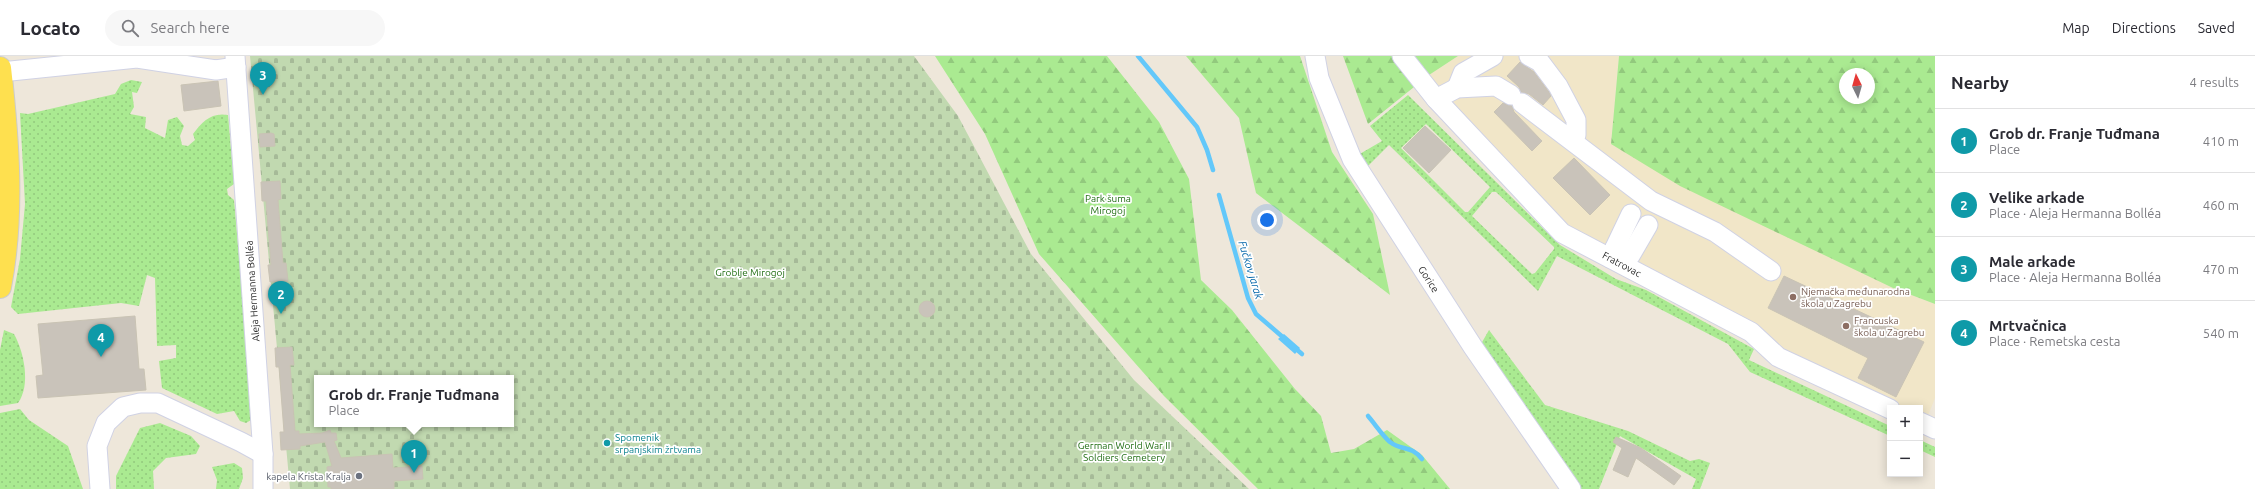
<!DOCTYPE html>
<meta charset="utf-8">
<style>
:root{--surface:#fff;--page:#f7f7f7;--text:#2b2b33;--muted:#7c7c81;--line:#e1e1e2;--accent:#364fff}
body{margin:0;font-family:Ubuntu,sans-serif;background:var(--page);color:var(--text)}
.controls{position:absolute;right:12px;bottom:12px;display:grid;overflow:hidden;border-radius:0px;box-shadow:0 2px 10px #0003}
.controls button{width:36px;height:36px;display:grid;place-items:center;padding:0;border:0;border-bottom:1px solid var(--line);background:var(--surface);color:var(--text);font:20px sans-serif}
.compass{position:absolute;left:1839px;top:12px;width:36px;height:36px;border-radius:50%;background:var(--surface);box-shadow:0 2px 10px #0003;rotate:355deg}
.you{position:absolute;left:1267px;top:164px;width:14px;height:14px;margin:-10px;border:3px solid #fff;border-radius:50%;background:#1a73e8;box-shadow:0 0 0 6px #1a73e833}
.badge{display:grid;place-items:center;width:26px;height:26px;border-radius:50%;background:var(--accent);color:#fff;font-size:13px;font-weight:700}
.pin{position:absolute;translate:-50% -33px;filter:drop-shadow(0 1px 2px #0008)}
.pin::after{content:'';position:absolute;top:21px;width:14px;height:12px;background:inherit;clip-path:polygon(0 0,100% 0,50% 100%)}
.popup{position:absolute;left:314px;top:319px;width:200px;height:52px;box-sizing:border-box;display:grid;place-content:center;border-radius:0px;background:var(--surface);filter:drop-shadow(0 1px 3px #0005);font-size:13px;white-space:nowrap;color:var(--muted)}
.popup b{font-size:15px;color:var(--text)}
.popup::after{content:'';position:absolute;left:50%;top:100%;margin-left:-8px;border:8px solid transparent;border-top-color:var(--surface)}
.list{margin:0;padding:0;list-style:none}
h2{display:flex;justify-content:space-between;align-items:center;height:52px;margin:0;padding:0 16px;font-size:17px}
h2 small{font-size:13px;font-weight:400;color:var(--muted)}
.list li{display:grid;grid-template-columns:26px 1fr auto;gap:12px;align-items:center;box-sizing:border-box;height:64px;padding:0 16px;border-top:1px solid var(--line)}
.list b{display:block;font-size:15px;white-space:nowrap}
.list p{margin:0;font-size:13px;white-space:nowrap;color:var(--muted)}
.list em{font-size:13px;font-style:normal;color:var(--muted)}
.icon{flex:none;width:22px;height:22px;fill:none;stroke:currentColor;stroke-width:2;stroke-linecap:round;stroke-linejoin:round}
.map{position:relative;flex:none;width:1935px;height:433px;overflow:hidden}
header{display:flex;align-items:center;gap:24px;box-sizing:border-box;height:56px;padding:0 20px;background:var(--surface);border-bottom:1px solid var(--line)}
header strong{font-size:19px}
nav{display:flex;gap:22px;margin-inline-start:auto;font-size:14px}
.search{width:280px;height:36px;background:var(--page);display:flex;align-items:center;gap:10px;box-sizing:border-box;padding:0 14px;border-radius:22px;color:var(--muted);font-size:15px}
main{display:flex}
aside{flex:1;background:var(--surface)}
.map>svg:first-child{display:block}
</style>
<header>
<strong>Locato</strong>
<div class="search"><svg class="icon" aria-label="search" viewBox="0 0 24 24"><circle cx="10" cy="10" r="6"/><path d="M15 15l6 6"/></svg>Search here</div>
<nav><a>Map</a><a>Directions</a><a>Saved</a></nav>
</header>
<main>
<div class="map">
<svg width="1935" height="433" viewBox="0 0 1935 433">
<defs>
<pattern id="grass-dots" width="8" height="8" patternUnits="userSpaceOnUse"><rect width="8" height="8" fill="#aaea91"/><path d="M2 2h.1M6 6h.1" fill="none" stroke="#92c97d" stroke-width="1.8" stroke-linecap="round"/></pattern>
<pattern id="forest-firs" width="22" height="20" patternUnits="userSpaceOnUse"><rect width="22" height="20" fill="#aaea91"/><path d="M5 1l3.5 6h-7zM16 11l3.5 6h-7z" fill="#92c97d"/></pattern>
<pattern id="cemetery-stones" width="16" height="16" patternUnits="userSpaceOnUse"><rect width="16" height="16" fill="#c1d9b0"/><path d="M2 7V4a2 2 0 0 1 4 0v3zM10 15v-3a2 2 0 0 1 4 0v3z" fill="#a6ba98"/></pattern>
</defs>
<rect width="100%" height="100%" fill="#eee7da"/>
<path fill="#f1e6c8" d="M1458 0H1619L1611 88 1893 232 1935 248V342L1927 362 1920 359V352H1905L1780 294 1567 173 1488 87 1429 19Z"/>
<g fill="url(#grass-dots)" fill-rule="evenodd">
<path d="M131 24 142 26 137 37 132 36 134 51 130 58 146 61 145 72 165 82 168 64 177 61 184 70 180 80 182 89 188 90 195 84 193 78C202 66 211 56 228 59L234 128 227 133 228 139 234 144 253 357 251 364 246 367 240 365 234 355 217 358 162 332 159 305 176 302V289L157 290 155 222 147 219 139 250 121 247 18 258 11 251 20 203 25 148 20 57 28 58 115 38 121 28Z"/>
<path d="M1408 39 1560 189 1616 223 1646 234 1754 293 1749 304 1890 370V380L1750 316 1728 288 1557 200 1538 235 1389 89 1366 112 1358 99 1382 85 1370 70ZM1426 68 1490 131 1468 156H1465L1401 92ZM1492 136H1496L1554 191V193L1535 217 1532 218 1472 160Z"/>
<path d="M4 274 14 278C24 296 31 329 18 347L0 350V294Z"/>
<path d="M1489 274 1545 349 1628 375 1690 405 1699 403 1710 407 1700 433H1692L1696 423 1620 380 1599 433H1581L1481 288Z"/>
<path d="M20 353 29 364 68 390 83 433H0V357Z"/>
<path d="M160 367 191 380 200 390 196 398 166 402 153 415 154 433H116V420L140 372Z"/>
<path d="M1920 384 1935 391V401L1920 394Z"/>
<path d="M234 407 242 412 243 422 239 433H216L217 424 212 411Z"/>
</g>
<g fill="url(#forest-firs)" fill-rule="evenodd">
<path d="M935 0H1107L1159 66 1189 123 1201 224 1232 254 1295 333 1321 360 1331 397 1354 393 1387 374 1422 399 1450 433H1258L1164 340 1039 198 985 78Z"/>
<path d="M1186 0H1300L1332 96 1373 158 1390 239 1256 137 1239 62Z"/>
<path d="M1343 0H1458L1429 19 1368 68Z"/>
<path d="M1619 0H1935V248L1893 232 1680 130 1611 88ZM1845 18H1869V42H1845Z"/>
</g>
<path fill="url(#cemetery-stones)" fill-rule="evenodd" d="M250 0H914L958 60 1031 198 1134 324 1249 433H290ZM317 322H511V368H317Z"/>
<path fill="#63c8fa" d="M1284 278 1300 292 1295 298 1278 283Z"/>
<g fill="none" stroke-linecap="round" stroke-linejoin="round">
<g stroke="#63c8fa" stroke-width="4.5">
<path d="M1138 0 1197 71 1207 94 1213 114"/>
<path d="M1219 139 1248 242 1256 258 1285 283"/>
<path d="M1295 292 1302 298"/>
<path d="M1368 360C1375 368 1382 379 1390 386 1402 395 1411 389 1422 403"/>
</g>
</g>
<g fill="#c9c3ba" stroke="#c9c3b4">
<path d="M1520 6 1534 16 1549 36 1551 40 1543 49 1529 38 1521 36 1519 31 1507 20Z"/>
<path d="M218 25 221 50 184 55 181 29Z"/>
<path d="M1503 47 1512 50 1514 56 1542 85 1532 95 1494 56Z"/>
<path d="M1425 70 1451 94 1429 117 1403 92Z"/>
<path d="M271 77 274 78 275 90 260 91 259 78Z"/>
<path d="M1574 102 1610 139 1590 159 1553 122Z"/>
<path d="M280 125 281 143 278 144 283 207H286L288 225 270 226 268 209H271L266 145H262L261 126Z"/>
<path d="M1784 220 1924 286 1896 341 1858 322 1868 302 1768 252Z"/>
<circle cx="927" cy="253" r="8"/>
<path d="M135 260 139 313H144L146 334 38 342 36 320 43 319 38 268Z"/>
<path d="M292 291 294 309H290L295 375H299V378L322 377 330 374 331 377H336L337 384 334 385 341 402 392 398 393 412 422 410 423 423 394 425V433H331V431H328L327 411 332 410 325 386 300 390V393L281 394 280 376H284L279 311H276L275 292Z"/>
<path d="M1616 381 1641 392 1681 420 1674 429 1636 402 1628 421 1613 414 1622 392 1613 386Z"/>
</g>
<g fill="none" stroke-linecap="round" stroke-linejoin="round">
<g stroke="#d0d2e4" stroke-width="21">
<g id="minor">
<path d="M235 0 263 398V433"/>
<path d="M1315 0 1319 22 1352 103 1473 291 1571 433"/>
<path d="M1402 0 1436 43 1562 177 1751 276 1778 301 1890 353"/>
<path d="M1529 0 1540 6 1558 30 1576 64V79L1573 85"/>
<path d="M1 16 137 2 216 14 236 11"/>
<path d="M1457 32 1463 17 1493 0"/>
<path d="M1436 43 1457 32 1496 30 1511 39"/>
<path d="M1522 47 1651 145 1715 176 1771 215"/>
<path d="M1615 192 1630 200 1648 169"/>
<path d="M1610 202 1631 158"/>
<path d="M1920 366 1935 373"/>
<path d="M100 433 97 390 106 367 123 351 140 347H158L241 386 263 398"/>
</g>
</g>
<g stroke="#ccc" stroke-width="24">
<path id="major" d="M0 12C8 84 14 159 0 231"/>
</g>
<use href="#minor" stroke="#fff" stroke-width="19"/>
<use href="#major" stroke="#fee04f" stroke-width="22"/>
</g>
<g fill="#8d6e63" stroke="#fff" stroke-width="1.5">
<circle cx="1793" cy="241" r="4"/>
<circle cx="1846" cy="270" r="4"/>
</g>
<circle fill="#0f9aa8" stroke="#fff" stroke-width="1.5" cx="607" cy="387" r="4"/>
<circle fill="#6b7280" stroke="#fff" stroke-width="1.5" cx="359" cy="420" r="4"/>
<g text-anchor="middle" stroke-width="3.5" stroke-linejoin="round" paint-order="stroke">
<g font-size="10" fill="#206e13" stroke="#fff">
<text x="1108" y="146">Park šuma<tspan x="1108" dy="12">Mirogoj</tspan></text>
<text x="750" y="220">Groblje Mirogoj</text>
<text x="1124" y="393">German World War II<tspan x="1124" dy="12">Soldiers Cemetery</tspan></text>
</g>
<g font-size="10" fill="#2a2a2a" stroke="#fff">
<text transform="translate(1622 208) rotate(28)" y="4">Fratrovac</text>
<text transform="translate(1429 223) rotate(57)" y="4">Gorice</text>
<text transform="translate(252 235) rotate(-94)" y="4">Aleja Hermanna Bolléa</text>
</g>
<g font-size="10" fill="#785e54" stroke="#fff" text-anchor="start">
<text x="1801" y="239">Njemačka međunarodna<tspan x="1801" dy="12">škola u Zagrebu</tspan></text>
<text x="1854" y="268">Francuska<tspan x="1854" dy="12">škola u Zagrebu</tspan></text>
</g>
<g font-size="10" fill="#0d838f" stroke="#fff" text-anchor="start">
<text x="615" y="385">Spomenik<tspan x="615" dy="12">srpanjskim žrtvama</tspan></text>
</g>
<g font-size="10" fill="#5b616d" stroke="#fff" text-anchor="end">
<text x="351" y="424">kapela Krista Kralja</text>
</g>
<g font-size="11" font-style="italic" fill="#0064a8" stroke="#fff">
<text transform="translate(1251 214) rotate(73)" y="4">Fučkov jarak</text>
</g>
</g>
</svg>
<div class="controls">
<button>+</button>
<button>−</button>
</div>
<svg class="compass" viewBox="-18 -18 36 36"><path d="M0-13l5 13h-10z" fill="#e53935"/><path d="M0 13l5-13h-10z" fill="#7c7c81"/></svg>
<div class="you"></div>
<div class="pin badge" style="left:414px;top:417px;background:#0f9aa8">1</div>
<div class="popup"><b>Grob dr. Franje Tuđmana</b>Place</div>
<div class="pin badge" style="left:281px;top:258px;background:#0f9aa8">2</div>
<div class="pin badge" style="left:263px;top:39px;background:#0f9aa8">3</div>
<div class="pin badge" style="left:101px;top:301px;background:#0f9aa8">4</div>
</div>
<aside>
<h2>Nearby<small>4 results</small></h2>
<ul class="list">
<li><span class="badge" style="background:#0f9aa8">1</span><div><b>Grob dr. Franje Tuđmana</b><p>Place</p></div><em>410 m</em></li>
<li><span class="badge" style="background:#0f9aa8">2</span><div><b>Velike arkade</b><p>Place · Aleja Hermanna Bolléa</p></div><em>460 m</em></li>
<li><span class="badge" style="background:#0f9aa8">3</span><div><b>Male arkade</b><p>Place · Aleja Hermanna Bolléa</p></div><em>470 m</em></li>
<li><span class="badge" style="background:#0f9aa8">4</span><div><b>Mrtvačnica</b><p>Place · Remetska cesta</p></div><em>540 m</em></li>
</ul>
</aside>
</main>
